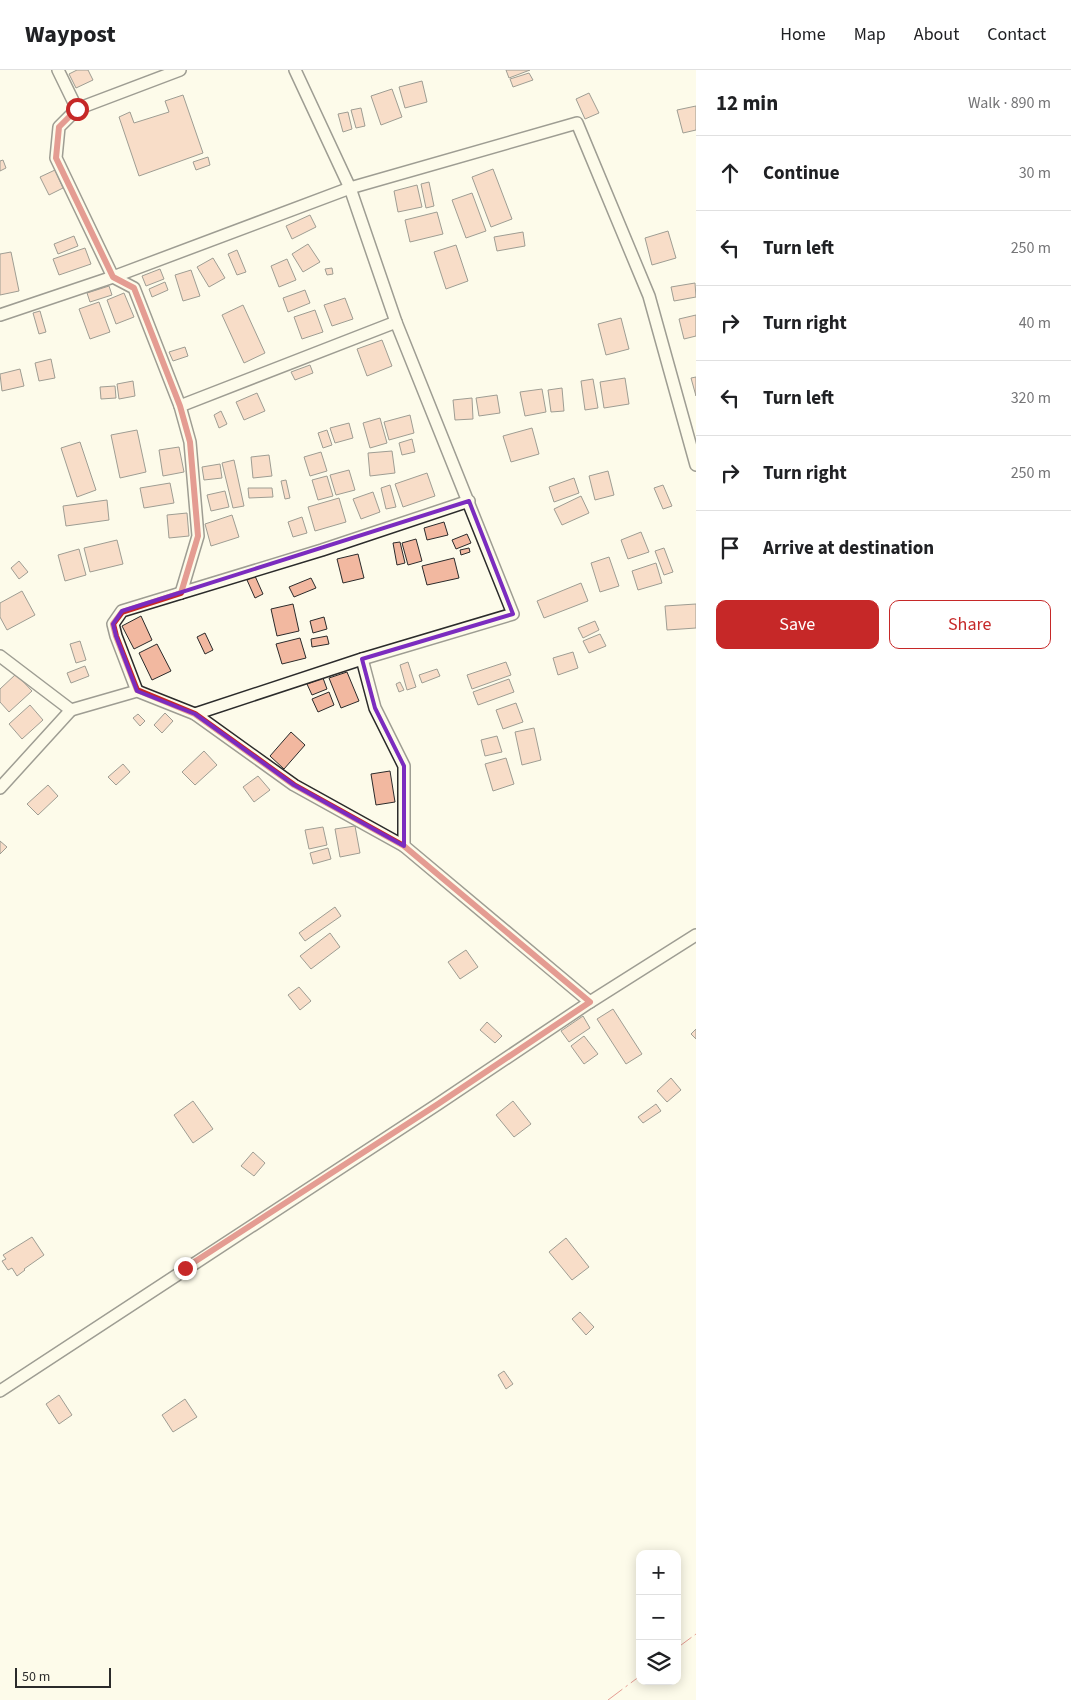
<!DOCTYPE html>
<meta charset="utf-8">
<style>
:root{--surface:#fff;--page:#f2f2f2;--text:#202124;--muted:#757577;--line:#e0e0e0;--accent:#c62828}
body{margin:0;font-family:"Source Sans 3",sans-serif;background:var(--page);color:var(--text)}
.controls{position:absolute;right:15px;bottom:15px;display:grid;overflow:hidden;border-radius:10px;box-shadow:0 2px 12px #0003}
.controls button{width:45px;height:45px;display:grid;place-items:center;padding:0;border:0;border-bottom:1px solid var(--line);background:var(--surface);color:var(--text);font:25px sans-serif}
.scale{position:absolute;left:15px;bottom:12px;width:96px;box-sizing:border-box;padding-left:5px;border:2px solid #2b2b2b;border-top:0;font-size:14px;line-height:18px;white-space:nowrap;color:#2b2b2b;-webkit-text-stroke:4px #fdfbea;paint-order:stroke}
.stop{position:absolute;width:15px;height:15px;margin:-11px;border:4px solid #c62828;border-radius:50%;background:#fff}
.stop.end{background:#c62828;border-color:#fff;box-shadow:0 1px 5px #0008}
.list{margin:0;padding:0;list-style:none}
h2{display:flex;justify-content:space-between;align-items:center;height:65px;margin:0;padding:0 20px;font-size:21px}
h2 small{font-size:16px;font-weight:400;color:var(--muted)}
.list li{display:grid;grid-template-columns:32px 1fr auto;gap:15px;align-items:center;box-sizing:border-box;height:75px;padding:0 20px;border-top:1px solid var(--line)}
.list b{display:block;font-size:19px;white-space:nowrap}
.list em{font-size:16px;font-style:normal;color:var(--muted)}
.actions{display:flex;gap:10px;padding:15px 20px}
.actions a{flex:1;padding:11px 0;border:1px solid var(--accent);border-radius:10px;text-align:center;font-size:18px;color:var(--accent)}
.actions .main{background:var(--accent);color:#fff}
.icon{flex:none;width:28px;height:28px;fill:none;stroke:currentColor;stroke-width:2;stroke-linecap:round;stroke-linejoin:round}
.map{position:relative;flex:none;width:696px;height:1630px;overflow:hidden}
header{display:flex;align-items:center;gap:30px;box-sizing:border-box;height:70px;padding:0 25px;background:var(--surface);border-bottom:1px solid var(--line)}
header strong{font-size:24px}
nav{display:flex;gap:28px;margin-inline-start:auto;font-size:18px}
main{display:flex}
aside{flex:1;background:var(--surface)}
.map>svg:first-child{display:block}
</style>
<header>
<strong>Waypost</strong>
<nav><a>Home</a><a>Map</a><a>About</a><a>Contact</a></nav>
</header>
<main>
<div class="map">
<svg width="696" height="1630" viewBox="0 0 696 1630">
<rect width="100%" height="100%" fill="#fdfbea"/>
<g fill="#f2b8a0" stroke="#2b2b2b">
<path d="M77 0H88L93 10 76 18 69 4Z"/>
<path d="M506 0H530L509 8Z"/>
<path d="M529 3 533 10 513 17 510 9Z"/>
<path d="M422 11 427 32 405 38 399 17Z"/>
<path d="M392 19 402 47 381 55 371 26Z"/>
<path d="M589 23 599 43 585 49 576 29Z"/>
<path d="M183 25 203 83 139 106 119 47 130 42 134 53 169 42 165 31Z"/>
<path d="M696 36V60L683 63 677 40Z"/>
<path d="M361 38 365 56 356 58 351 40Z"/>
<path d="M348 42 352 59 343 62 338 44Z"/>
<path d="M208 87 210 95 196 100 193 92Z"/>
<path d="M3 90 6 98 0 101V91Z"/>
<path d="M493 99 512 149 491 157 472 107Z"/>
<path d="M55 100 63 118 49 125 40 107Z"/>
<path d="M429 112 434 136 426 138 421 114Z"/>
<path d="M417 115 422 137 398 142 394 121Z"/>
<path d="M472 123 486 161 466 168 452 130Z"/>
<path d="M437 142 443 164 410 172 405 150Z"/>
<path d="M310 145 316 157 292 169 286 156Z"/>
<path d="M668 161 676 188 652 195 645 168Z"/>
<path d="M523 162 525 176 497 181 494 167Z"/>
<path d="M74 166 78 176 58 184 54 174Z"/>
<path d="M308 174 320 192 303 202 292 184Z"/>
<path d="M456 175 468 211 446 219 434 182Z"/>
<path d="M85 178 91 194 59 205 53 189Z"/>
<path d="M237 180 246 202 237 205 228 184Z"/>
<path d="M11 182 19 221 0 225V184Z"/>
<path d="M213 188 225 208 209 217 197 197Z"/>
<path d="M287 189 296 210 279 217 271 196Z"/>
<path d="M332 198 333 204 327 205 325 199Z"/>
<path d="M160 199 164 209 146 216 142 206Z"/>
<path d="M191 200 200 226 183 231 175 205Z"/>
<path d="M165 212 168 220 152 227 149 219Z"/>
<path d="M695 213 696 227 674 231 671 217Z"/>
<path d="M109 216 112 225 90 232 87 223Z"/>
<path d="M305 220 310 233 288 242 283 228Z"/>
<path d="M124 223 134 247 116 254 107 230Z"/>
<path d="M345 228 353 249 332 256 324 235Z"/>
<path d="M99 232 110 262 90 269 79 239Z"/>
<path d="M243 235 265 283 244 293 222 245Z"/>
<path d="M315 240 323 262 302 269 294 247Z"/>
<path d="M40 241 46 262 39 264 33 243Z"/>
<path d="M696 245V266L684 269 679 249Z"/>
<path d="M621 248 629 279 606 285 598 254Z"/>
<path d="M382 270 392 296 367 306 357 279Z"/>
<path d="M185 277 188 286 173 291 169 282Z"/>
<path d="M51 289 55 308 39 311 35 293Z"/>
<path d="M310 295 313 303 295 310 291 302Z"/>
<path d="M20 299 24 316 2 321 0 304Z"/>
<path d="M696 307V326L691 308Z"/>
<path d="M625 308 629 334 604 338 600 312Z"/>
<path d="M593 309 598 338 585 340 581 311Z"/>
<path d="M133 311 135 326 119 329 117 314Z"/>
<path d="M115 316 116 328 101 329 100 317Z"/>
<path d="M562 318 564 341 551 342 548 320Z"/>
<path d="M542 319 546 342 525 346 520 322Z"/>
<path d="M257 323 265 341 244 350 236 332Z"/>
<path d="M497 325 500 343 479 346 476 328Z"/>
<path d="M472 328 473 349 455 350 453 330Z"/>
<path d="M221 341 227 354 219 358 214 345Z"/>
<path d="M410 345 414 363 389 370 384 352Z"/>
<path d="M380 348 387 373 370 378 363 353Z"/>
<path d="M349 353 353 368 335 373 330 358Z"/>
<path d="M532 358 539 384 511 392 503 366Z"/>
<path d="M137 360 146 402 120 408 111 365Z"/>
<path d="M327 360 332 375 323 378 318 363Z"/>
<path d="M412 369 415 382 402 385 399 373Z"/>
<path d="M80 372 96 420 77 427 61 378Z"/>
<path d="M179 377 184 402 163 406 159 380Z"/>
<path d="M392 381 395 403 370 406 368 383Z"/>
<path d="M321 382 327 401 310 406 304 387Z"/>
<path d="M269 385 272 406 253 408 251 387Z"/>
<path d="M234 390 244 436 233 438 222 393Z"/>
<path d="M220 394 222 408 204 410 202 397Z"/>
<path d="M349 400 355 420 336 425 330 405Z"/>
<path d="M608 401 614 425 595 430 589 406Z"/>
<path d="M427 403 435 426 403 437 395 414Z"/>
<path d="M327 406 333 426 318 430 312 410Z"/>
<path d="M574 408 579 423 554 432 549 417Z"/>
<path d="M286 410 290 428 285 429 281 411Z"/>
<path d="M170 413 174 433 144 438 140 418Z"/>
<path d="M390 415 396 437 386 439 381 418Z"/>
<path d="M663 415 672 436 663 439 654 418Z"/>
<path d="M248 418H272L273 427 249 428Z"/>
<path d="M225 421 229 437 211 441 207 425Z"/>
<path d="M373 422 380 442 361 449 353 429Z"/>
<path d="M581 426 589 443 562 455 554 439Z"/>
<path d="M339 428 346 452 315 461 308 437Z"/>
<path d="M107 430 109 450 66 456 63 436Z"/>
<path d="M187 443 189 466 169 468 167 445Z"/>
<path d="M232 445 239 467 211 476 205 454Z"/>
<path d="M302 447 307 463 293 467 288 452Z"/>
<path d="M444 452 448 465 427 470 424 458Z"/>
<path d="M641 462 649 482 628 489 621 470Z"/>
<path d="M467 464 471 473 456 479 452 470Z"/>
<path d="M416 469 422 491 408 495 402 473Z"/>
<path d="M117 470 123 494 90 502 84 478Z"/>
<path d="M400 472 405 493 397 495 393 473Z"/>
<path d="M469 478 470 482 461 485 460 480Z"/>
<path d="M664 478 673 502 664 505 655 481Z"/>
<path d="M79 479 86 505 65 511 58 485Z"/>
<path d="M358 484 364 508 343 513 337 489Z"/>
<path d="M609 487 619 516 600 522 591 493Z"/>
<path d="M454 488 459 508 427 515 422 496Z"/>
<path d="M19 491 28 502 19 509 11 498Z"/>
<path d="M656 493 662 513 638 520 632 501Z"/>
<path d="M255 506 263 524 255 528 247 510Z"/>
<path d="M311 508 316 518 294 527 289 517Z"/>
<path d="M581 513 588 531 544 548 537 531Z"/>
<path d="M22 521 35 545 7 560 0 547V533Z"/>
<path d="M293 534 299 561 277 566 271 539Z"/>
<path d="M696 534V558L667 560 665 536Z"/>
<path d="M141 546 152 570 134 579 122 556Z"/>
<path d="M324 547 327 559 313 563 310 551Z"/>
<path d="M595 551 599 560 583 568 578 558Z"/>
<path d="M205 563 213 580 205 584 197 567Z"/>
<path d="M600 564 606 576 589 583 583 571Z"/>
<path d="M327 566 329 574 312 577 311 569Z"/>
<path d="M300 568 306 588 282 594 276 574Z"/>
<path d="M80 571 86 590 76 593 70 574Z"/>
<path d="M157 574 171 601 152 610 139 583Z"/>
<path d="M573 582 578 598 558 605 553 588Z"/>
<path d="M408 592 416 617 407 620 400 595Z"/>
<path d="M506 592 511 605 472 619 467 605Z"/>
<path d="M85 596 89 606 71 613 67 603Z"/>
<path d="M437 599 440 606 422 613 419 605Z"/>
<path d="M347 602 359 631 341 638 329 608Z"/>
<path d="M16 604 32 621 9 642 0 632V619Z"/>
<path d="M323 608 327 619 312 625 307 614Z"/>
<path d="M509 609 514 622 478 635 473 622Z"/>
<path d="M400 612 404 620 399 622 396 614Z"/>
<path d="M329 622 334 635 318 642 312 629Z"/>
<path d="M516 633 523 652 503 659 496 640Z"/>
<path d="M30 635 43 650 22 669 9 654Z"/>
<path d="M165 643 173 651 162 663 154 655Z"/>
<path d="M138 644 145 651 140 656 133 648Z"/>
<path d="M534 658 541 690 522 695 515 662Z"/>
<path d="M291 662 305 675 284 699 270 686Z"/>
<path d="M497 666 502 682 485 686 481 670Z"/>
<path d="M204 681 217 695 195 715 182 702Z"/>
<path d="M506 688 514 714 493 721 485 694Z"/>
<path d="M123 694 130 702 116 715 108 707Z"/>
<path d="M390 701 395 732 376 735 371 704Z"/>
<path d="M258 706 270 720 254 732 243 717Z"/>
<path d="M48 715 58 726 38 745 27 734Z"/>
<path d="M355 756 360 783 340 787 335 759Z"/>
<path d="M323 757 327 775 309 779 305 760Z"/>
<path d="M0 771 7 777 0 784Z"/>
<path d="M328 778 331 789 313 794 310 783Z"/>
<path d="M335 837 341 846 305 871 299 863Z"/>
<path d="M330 863 340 877 311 899 300 886Z"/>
<path d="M466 880 478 897 460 909 448 892Z"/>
<path d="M299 917 311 931 300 940 288 925Z"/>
<path d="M613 939 642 984 626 994 597 949Z"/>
<path d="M583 946 590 958 569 972 561 961Z"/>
<path d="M487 952 502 966 495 973 480 960Z"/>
<path d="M696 959V969L691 964Z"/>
<path d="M584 966 598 984 584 994 571 976Z"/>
<path d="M671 1008 681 1020 667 1032 657 1021Z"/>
<path d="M193 1031 213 1059 193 1073 174 1045Z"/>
<path d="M513 1031 531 1054 514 1067 496 1045Z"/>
<path d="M656 1034 661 1041 643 1053 638 1047Z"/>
<path d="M253 1082 265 1093 254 1106 241 1096Z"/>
<path d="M32 1167 44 1185 24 1199 25 1200 17 1206 12 1198 8 1200 2 1191 6 1189 3 1185Z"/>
<path d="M566 1168 589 1197 572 1210 549 1182Z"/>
<path d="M580 1242 594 1257 586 1265 572 1249Z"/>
<path d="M504 1301 513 1314 506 1319 498 1305Z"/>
<path d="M59 1325 72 1345 59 1354 46 1334Z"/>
<path d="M185 1329 197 1347 173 1362 162 1345Z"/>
</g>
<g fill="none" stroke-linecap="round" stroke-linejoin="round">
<g stroke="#2b2b2b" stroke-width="14">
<g id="street">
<path d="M58 0 77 39"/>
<path d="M180 0 77 39 59 57 56 88 113 207 350 118 577 53 649 226 696 395"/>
<path d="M0 245 113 207 134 218 180 336 190 372 198 466 181 523 322 480 469 431"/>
<path d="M180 336 396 252 350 118 295 0"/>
<path d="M0 586 71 640 137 621 195 644 294 715 404 776 590 932 438 1034 0 1321"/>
<path d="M362 589 375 638 404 696V776"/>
<path d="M137 621 116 566 113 554 122 541 181 523"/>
<path d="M195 644 362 589 513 544 396 252"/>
<path d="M0 718 71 640"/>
<path d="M590 932 696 865"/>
</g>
</g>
<use href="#street" stroke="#fdfbea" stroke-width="11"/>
<g stroke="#c62828" stroke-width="1" stroke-dasharray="18 4 2.5 4" stroke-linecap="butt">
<path d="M677 1578 696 1564"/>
<path d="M608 1630 640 1606"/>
</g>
</g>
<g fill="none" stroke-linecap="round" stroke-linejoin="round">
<path stroke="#c62828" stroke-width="6" d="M77 39 59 57 56 88 113 207 134 218 180 336 190 372 198 466 181 523 122 542 113 554 116 566 137 620 195 644 294 715 404 776 590 932 438 1034 185 1198"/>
</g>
<path d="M0 0H696V1630H0ZM469 431 513 544 362 589 375 638 404 696V776L294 715 195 644 137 621 116 566 113 554 122 541Z" fill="#fdfbea" fill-opacity=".55" fill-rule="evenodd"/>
<path fill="none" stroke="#7b2cbf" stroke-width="4" stroke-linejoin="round" d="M469 431 513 544 362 589 375 638 404 696V776L294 715 195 644 137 621 116 566 113 554 122 541Z"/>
</svg>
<div class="controls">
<button>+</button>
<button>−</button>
<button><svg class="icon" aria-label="layers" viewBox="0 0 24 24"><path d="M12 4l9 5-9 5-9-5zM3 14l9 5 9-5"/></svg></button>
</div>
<div class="scale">50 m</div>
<div class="stop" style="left:77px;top:39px"></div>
<div class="stop end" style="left:185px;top:1198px"></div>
</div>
<aside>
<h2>12 min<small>Walk · 890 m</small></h2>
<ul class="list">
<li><svg class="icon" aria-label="ahead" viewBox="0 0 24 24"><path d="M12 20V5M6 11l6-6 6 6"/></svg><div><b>Continue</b></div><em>30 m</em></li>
<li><svg class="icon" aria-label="left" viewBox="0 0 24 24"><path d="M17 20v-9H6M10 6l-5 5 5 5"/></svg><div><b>Turn left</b></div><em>250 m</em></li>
<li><svg class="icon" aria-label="right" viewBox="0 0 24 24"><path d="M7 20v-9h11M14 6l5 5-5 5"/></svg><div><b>Turn right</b></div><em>40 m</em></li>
<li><svg class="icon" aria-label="left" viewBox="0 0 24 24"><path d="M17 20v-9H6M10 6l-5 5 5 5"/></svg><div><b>Turn left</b></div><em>320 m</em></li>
<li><svg class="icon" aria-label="right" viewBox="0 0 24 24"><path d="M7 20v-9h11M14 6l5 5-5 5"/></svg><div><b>Turn right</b></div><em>250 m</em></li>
<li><svg class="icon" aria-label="arrive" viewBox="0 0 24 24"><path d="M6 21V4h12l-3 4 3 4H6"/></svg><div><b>Arrive at destination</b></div></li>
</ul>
<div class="actions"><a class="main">Save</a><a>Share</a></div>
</aside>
</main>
